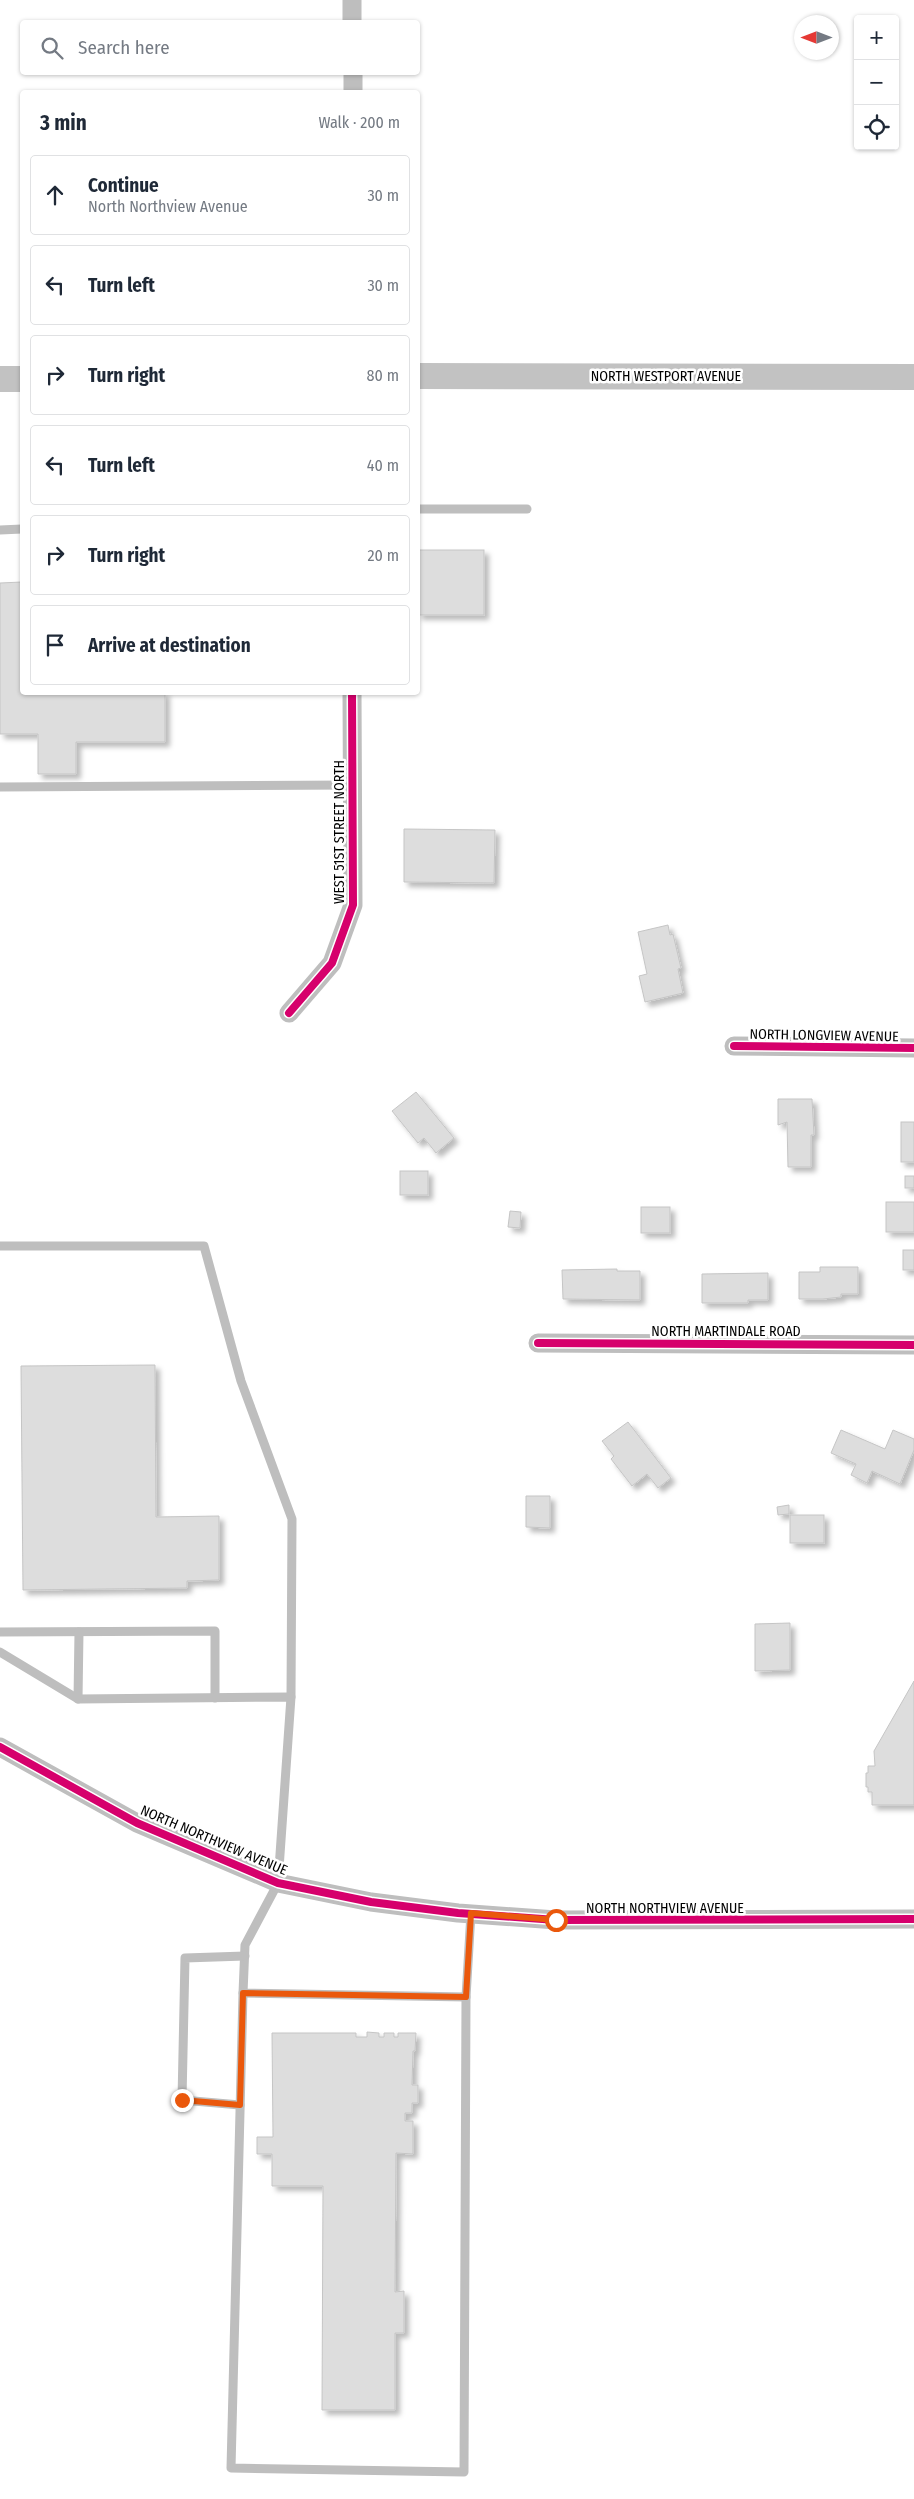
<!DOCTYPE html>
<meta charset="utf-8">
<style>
:root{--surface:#fff;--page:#f6f6f7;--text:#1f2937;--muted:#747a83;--line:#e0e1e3}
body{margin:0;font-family:"Fira Sans Condensed",sans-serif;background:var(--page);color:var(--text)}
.controls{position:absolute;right:15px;top:15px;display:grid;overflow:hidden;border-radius:5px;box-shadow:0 1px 4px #0004}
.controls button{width:45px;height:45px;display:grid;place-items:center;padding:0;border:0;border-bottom:1px solid var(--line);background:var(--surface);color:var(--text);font:25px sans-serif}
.compass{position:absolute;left:794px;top:15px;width:45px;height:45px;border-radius:50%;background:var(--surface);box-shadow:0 1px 4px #0004;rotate:270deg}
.stop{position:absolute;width:15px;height:15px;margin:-11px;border:4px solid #ea580c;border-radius:50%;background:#fff}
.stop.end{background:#ea580c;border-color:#fff;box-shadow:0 1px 5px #0008}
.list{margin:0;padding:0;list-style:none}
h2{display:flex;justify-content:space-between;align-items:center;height:65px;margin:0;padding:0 20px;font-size:21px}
h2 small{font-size:16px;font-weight:400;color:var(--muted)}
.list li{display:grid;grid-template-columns:32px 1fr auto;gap:15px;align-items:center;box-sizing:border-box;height:80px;margin:0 10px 10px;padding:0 10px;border:1px solid var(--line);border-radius:5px}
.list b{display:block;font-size:19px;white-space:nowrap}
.list p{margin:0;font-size:16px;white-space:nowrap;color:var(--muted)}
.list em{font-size:16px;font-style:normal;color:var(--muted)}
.icon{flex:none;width:28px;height:28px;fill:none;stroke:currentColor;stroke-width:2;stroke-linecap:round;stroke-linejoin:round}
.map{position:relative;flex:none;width:914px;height:2499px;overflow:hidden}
.search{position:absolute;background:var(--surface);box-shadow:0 1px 4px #0004;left:20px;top:20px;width:400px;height:55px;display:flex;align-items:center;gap:12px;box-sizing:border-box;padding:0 18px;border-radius:5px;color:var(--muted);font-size:19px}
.panel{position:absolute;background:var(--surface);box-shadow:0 1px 4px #0004;left:20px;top:90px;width:400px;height:605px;border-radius:5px}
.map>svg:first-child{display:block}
</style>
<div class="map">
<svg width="914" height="2499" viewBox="0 0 914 2499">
<defs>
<filter id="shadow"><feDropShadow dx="4.5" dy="4.5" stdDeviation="2.5" flood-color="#0004"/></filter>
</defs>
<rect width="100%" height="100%" fill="#fff"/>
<g fill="#ddd" stroke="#c5c5c5" filter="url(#shadow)">
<rect x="418" y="550" width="66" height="65"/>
<path d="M22 582V692H165V742H76V774H38V734H0V583Z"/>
<path d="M404 829 495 830 494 883 404 882Z"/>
<path d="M668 925 670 935 673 934 681 968 678 969 683 993 645 1002 639 976 647 974 638 932Z"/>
<path d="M416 1092 454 1138 436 1153 424 1138 418 1143 392 1111Z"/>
<path d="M778 1099H812L814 1135H811V1167H788L787 1122 778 1125Z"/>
<rect x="901" y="1122" width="13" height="40"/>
<rect x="400" y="1171" width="28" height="24"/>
<rect x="905" y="1176" width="9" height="12"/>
<rect x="886" y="1202" width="28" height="30"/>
<rect x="641" y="1207" width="29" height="26"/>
<path d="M510 1211 521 1212 520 1228 508 1227Z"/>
<rect x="903" y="1250" width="11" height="20"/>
<path d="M820 1267H858V1294H841V1297L823 1299H799V1272H820Z"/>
<path d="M617 1269V1271H640V1300L563 1299 562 1270Z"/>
<path d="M768 1273V1300H748V1303H702V1274Z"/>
<path d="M155 1365 156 1517 219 1516V1580L187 1581V1588L23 1590 21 1366Z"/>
<path d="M628 1422 671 1478 658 1488 647 1474 632 1486 611 1459 614 1456 602 1441Z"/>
<path d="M841 1430 885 1449 893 1430 914 1439V1450L900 1484 872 1471 867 1483 851 1475 856 1464 831 1453Z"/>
<path d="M526 1496H550V1528L526 1527Z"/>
<path d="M789 1505V1514L778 1515 777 1507Z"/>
<rect x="790" y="1515" width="34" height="28"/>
<path d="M790 1623V1670L755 1671V1624Z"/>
<path d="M914 1681V1805H872V1792H868V1787H866V1773H868V1766H875L874 1751Z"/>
<path d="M367 2032 379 2033V2037H384V2033H394V2037H398V2033H416L415 2051H413L412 2085H418V2103H412V2113H405V2121H413V2154L396 2153 395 2292 404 2291V2333H395V2410H322L323 2186H272V2154H257V2137H273L272 2033H356V2037H367Z"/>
</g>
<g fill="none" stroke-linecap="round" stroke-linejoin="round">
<g stroke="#bebebe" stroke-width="9">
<path d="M418 509H527"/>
<path d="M0 530 22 529"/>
<path d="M0 787 352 785"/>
<path d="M0 1246H204L241 1381 292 1519 291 1697"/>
<path d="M0 1632 215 1631V1698"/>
<path d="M0 1652 78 1699 291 1697 278 1883 245 1945 243 1993 466 1997 471 1913"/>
<path d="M78 1699 79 1632"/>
<path d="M243 1993 231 2468 464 2472 466 1997"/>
<path d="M240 2105 182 2100 185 1958 245 1956"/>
</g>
<g stroke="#bebebe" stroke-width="19">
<path d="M352 0V22"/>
<path d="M353 72V92"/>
<path d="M289 1013 332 963 353 905 352 692"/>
<path d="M734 1046 914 1048"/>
<path d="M538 1343 914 1345"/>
<path d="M0 1747 137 1823 278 1883 371 1902 458 1913 556 1920 914 1919"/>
</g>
<g stroke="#c2c2c2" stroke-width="26">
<path d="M418 376 914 377"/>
<path d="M0 379H22"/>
</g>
<g stroke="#fff" stroke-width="11">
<g id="cycleway">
<path d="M289 1013 332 963 353 905 352 692"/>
<path d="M734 1046 914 1048"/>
<path d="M538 1343 914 1345"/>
<path d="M0 1747 137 1823 278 1883 371 1902 458 1913 556 1920 914 1919"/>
</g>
</g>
<use href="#cycleway" stroke="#d6006c" stroke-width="8"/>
</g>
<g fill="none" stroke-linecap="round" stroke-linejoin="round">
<path stroke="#ea580c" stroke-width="6" d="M182 2100 240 2105 243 1993 466 1997 471 1913 556 1920"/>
</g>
<g text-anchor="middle" stroke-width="5" stroke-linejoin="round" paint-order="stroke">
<g font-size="14" fill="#000" stroke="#fff">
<text x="666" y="381">NORTH WESTPORT AVENUE</text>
<text transform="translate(339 832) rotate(-90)" y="5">WEST 51ST STREET NORTH</text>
<text transform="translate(824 1035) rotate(1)" y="5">NORTH LONGVIEW AVENUE</text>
<text x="726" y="1336">NORTH MARTINDALE ROAD</text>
<text transform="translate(214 1840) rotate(23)" y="5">NORTH NORTHVIEW AVENUE</text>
<text x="665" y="1913">NORTH NORTHVIEW AVENUE</text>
</g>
</g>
</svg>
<div class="controls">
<button>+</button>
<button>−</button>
<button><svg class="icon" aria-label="locate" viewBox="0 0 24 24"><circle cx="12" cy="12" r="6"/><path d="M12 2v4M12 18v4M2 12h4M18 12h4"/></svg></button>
</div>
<svg class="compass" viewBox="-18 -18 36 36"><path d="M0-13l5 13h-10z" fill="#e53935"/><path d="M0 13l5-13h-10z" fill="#747a83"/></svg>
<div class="stop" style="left:556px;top:1920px"></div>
<div class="stop end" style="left:182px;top:2100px"></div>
<div class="search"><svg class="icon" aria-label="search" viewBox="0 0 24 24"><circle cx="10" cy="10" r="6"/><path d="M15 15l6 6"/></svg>Search here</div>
<section class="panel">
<h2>3 min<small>Walk · 200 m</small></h2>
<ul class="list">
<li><svg class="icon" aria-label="ahead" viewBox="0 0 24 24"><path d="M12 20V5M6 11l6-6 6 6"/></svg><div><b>Continue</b><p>North Northview Avenue</p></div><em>30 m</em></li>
<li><svg class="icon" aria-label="left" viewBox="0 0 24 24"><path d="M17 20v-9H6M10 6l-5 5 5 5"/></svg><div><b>Turn left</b></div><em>30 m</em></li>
<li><svg class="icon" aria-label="right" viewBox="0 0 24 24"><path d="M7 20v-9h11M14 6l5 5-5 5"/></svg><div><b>Turn right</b></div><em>80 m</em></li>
<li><svg class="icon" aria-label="left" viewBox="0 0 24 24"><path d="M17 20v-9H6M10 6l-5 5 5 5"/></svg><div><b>Turn left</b></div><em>40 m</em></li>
<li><svg class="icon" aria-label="right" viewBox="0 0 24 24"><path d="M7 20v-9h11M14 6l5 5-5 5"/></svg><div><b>Turn right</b></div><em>20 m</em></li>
<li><svg class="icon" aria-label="arrive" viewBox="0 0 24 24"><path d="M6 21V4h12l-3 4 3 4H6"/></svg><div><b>Arrive at destination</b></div></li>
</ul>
</section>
</div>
